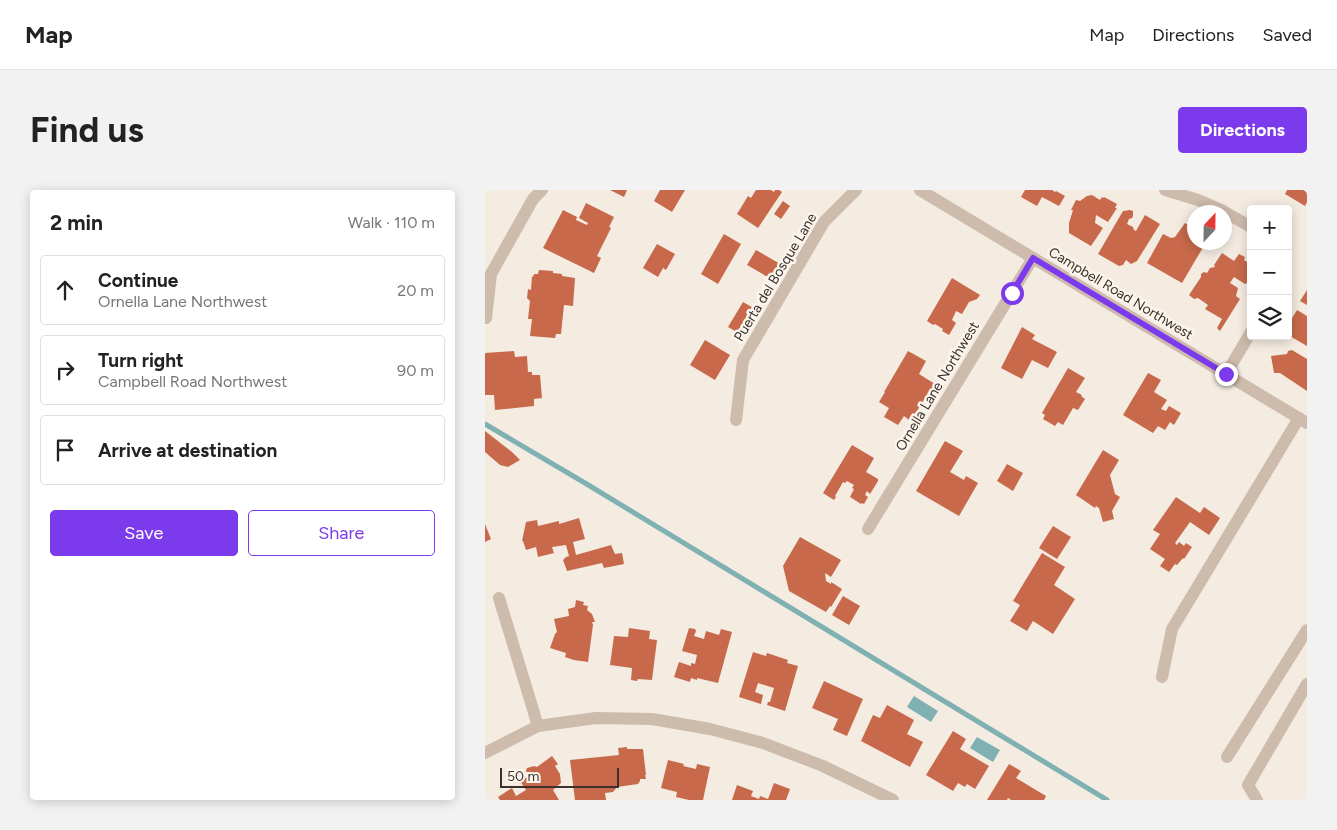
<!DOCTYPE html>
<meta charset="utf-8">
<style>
:root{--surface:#fff;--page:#f2f2f2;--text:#222;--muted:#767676;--line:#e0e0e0;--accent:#7c3aed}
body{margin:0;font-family:Figtree,sans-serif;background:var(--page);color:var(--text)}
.controls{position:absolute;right:15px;top:15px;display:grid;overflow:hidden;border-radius:5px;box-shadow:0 2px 12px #0003}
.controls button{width:45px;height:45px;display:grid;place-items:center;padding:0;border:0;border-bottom:1px solid var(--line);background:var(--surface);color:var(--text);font:25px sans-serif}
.compass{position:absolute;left:702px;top:15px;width:45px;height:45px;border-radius:50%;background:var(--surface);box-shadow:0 2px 12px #0003;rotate:22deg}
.scale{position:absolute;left:15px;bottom:12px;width:119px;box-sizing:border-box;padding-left:5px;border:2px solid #3b302b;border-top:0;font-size:14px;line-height:18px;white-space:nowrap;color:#3b302b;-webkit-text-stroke:4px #fbf5ee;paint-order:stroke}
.stop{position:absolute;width:15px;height:15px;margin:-11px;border:4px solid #7c3aed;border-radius:50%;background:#fff}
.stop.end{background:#7c3aed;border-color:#fff;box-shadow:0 1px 5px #0008}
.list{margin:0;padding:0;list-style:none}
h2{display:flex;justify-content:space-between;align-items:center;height:65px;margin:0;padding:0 20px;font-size:21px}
h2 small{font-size:16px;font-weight:400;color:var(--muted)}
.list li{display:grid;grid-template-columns:32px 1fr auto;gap:15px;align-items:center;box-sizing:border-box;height:70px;margin:0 10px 10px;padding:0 10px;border:1px solid var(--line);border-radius:5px}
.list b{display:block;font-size:19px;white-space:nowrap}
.list p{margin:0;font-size:16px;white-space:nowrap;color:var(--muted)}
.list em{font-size:16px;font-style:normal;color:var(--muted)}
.actions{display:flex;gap:10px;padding:15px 20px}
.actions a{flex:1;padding:11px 0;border:1px solid var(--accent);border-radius:5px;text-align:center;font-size:18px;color:var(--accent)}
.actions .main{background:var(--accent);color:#fff}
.icon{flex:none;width:28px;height:28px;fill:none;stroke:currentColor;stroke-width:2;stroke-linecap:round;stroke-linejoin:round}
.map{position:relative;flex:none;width:822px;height:610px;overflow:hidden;border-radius:5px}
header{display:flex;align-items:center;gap:30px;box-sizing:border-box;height:70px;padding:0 25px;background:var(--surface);border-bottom:1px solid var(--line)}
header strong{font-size:24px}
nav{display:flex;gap:28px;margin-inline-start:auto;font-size:18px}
.intro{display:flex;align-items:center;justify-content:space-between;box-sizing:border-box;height:120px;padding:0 30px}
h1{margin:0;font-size:35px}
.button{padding:12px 22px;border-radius:5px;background:var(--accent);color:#fff;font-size:18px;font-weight:700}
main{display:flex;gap:30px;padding:0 30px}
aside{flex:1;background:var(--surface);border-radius:5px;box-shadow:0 2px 12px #0003}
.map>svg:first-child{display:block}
</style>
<header>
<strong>Map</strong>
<nav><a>Map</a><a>Directions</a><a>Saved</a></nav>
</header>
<div class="intro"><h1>Find us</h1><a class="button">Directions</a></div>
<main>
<aside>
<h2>2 min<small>Walk · 110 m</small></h2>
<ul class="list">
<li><svg class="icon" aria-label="ahead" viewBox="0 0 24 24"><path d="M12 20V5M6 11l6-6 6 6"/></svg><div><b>Continue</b><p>Ornella Lane Northwest</p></div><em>20 m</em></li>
<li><svg class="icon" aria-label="right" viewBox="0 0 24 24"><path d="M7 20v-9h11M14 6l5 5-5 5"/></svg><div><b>Turn right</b><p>Campbell Road Northwest</p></div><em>90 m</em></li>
<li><svg class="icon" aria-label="arrive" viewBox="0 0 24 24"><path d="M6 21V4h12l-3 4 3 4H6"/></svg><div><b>Arrive at destination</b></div></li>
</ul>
<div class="actions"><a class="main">Save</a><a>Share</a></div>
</aside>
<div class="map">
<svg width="822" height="610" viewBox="0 0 822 610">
<rect width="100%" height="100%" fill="#f4ebe1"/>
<g fill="#7fb0b2">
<path d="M429 506 453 521 446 532 422 517Z"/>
<path d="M492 547 515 560 508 572 485 558Z"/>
</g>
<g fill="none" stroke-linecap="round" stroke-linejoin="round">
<path stroke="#7fb0b2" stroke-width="5" d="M0 234 100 293 622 610"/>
</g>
<g fill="#c8694b">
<path d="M125 0H142L139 7Z"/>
<path d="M175 0H200L187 22 169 11Z"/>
<path d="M271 0H286L289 2 290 0H294L297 2 273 38 252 24 263 6 266 8Z"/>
<path d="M540 0H567L570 2 571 1 580 6 574 16 557 7 552 16 536 7Z"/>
<path d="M802 0H822V12L820 16 800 4Z"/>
<path d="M607 5 615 10 617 7 619 8V7L632 14 630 18H632L623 32 611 25 610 33 618 38 606 56 584 43V33L588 20H586L591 10 595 11 602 6Z"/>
<path d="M298 11 305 16 296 29 289 24Z"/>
<path d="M101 13 129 27 124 37 126 38 112 66 116 68 109 83 58 58 78 20 92 27 91 30 102 35 103 33 94 28Z"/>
<path d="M645 20 648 21V26L647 28 644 29 642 34 648 37 649 40 651 41 660 25 675 34 652 71 646 74 641 70 638 75 634 76 613 64 638 21Z"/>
<path d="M700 33 704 35 707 43 706 46 709 48V52H717L720 54 697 93 662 73 678 44 686 48 690 47Z"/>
<path d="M239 44 256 54 233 94 216 84Z"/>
<path d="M172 54 190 64 181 80 178 78 173 87 158 78Z"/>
<path d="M271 60 297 75 288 90 262 75Z"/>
<path d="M737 63 749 71 754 64 760 67 759 70 764 73 763 75 766 77V89L764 92 760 94 749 87 745 93 753 98 751 106 755 109 735 141 732 138 737 129 720 119 723 115 713 108 709 109 704 105 716 87V84L719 82 722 83 725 78 730 77 729 75Z"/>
<path d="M54 80 68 81V83L77 84V86L90 88 88 116 79 115 76 144H71L70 148 45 146 47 129H43L45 111 42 108 43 99 46 100 47 86 48 87 49 84H53Z"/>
<path d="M467 88 495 105 492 109 484 112 477 124 471 121 467 130 471 133 464 145 457 141 458 139 450 134 448 135 442 131Z"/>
<path d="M822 100V115L815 111Z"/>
<path d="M258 112 272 120 257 145 243 137Z"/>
<path d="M812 120 822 126V156L803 145V132L804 133Z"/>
<path d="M537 137 550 145 547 149 572 162 563 178 547 170 537 189 516 178Z"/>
<path d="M220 150 245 165 230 190 205 175Z"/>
<path d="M807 160 822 169V201L795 183H789L786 166 802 164 803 161Z"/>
<path d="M29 161 30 167 42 166 43 182H47V185H55L57 208 49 209V216L10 220 9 205H0V163Z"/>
<path d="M423 161 441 171 434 184 450 194 442 208H440L427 229 424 230 419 226 413 235 399 227 404 218 394 212 400 202H399Z"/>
<path d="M583 178 600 188 591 202 597 205 596 206 600 209 593 220 588 218 578 235 573 232 570 236 558 229 560 225 557 223Z"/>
<path d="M663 183 676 190 669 202 682 210 676 219 681 221 684 216 696 223 689 235 685 232 680 240 673 236 668 243 638 225Z"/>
<path d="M0 241 27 262 35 270 23 277 15 275 0 262Z"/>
<path d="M460 251 478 261 465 282 479 290 481 286 493 293 474 326 431 301Z"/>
<path d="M367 255 389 268 381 282 393 289V291L385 304 382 301 380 305 383 307 379 314 377 313 376 314 365 307 369 299 367 298 369 295 362 291 360 293 358 292 350 306 351 307 349 310 338 303Z"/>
<path d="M618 260 634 270 625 285 630 304 635 307 627 321 629 329 618 332 614 318 611 316 610 318 591 305Z"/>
<path d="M522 274 538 283 528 301 512 291Z"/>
<path d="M691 307 715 323 719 317 735 328 724 345 705 332 690 353 692 355 694 352 699 356 701 353 707 357 699 369 698 368 692 375 690 374 684 382 675 376 680 369 665 359 675 344 668 340Z"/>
<path d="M94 328 100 349 88 352 91 365 126 355 130 364 137 363 139 374 119 378 117 373 82 381 78 370 81 367 84 366 81 355 67 357 69 363 53 367 51 357 41 360 38 351H37L41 332 52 330 53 336 74 331V334Z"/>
<path d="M0 334 6 349 0 352Z"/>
<path d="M568 336 586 347 572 369 554 358Z"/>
<path d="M315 347 356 370 346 387 340 383 341 391 346 394V392L357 399 346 417 345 416 341 422 304 401 298 376Z"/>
<path d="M557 363 580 377 569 395 590 409 568 444 548 431 542 441 525 431 535 415 528 411Z"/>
<path d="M358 406 375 416 364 435 347 425Z"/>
<path d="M91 410 99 412 98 415 103 416 102 420 107 424 110 432H107L108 435 103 472 89 470 80 467 81 463 65 458 70 444 72 442 69 429 84 426 83 419 90 417Z"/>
<path d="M144 438 165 441 164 449 172 450 167 490 153 489 152 491 146 490 147 478 125 475 129 446 143 447Z"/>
<path d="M204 438 210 439 211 441 209 446 219 449 221 441 234 445 236 439 247 442 233 493 212 488V490L206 488 205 492 189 487 194 472 206 476V473L210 474 212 465 197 461Z"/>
<path d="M268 462 281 466 282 463 303 470 302 473 313 476 300 521 282 515 283 512H285L289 498 273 493 270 502 278 505 276 514 254 507Z"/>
<path d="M339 491 378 509 362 546 348 540 353 529 327 518Z"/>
<path d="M402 515 429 530 422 544 438 552 425 577 376 551 388 525 395 528Z"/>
<path d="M468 541 481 549 475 559 504 576 490 599 482 594 480 597 473 593 468 601 441 585Z"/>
<path d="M142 557V559H158L161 585H160L161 589H155V591L153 594 132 597 128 602 120 603 121 610H90L85 570 134 565 133 558Z"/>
<path d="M67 566 73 574 70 576 75 584 76 593 68 600 74 610H15L13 607 27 598 31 606 41 600 35 591 44 586 41 581 42 578 49 576 52 577Z"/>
<path d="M183 570 199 574 198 576 211 579 212 574 225 577 218 610H204L191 607 192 602 176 598Z"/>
<path d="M524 574 536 581 531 588 561 606 559 610H526L523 608 522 610H502Z"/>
<path d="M289 593 305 599 301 610H247L252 595 268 601 266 606 274 609 275 606 283 609Z"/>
</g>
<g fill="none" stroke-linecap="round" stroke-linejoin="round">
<g stroke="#cdbbac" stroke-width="12">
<path d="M435 0 822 233"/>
<path d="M680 0 713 10 736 20 766 37"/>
<path d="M1 128 6 84 48 9 57 0"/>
<path d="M741 184 766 142"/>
<path d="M251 230 258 170 339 32 371 0"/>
<path d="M383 339 548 68"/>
<path d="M14 408 53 536"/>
<path d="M677 487 687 439 814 228"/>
<path d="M0 563 53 536 111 528 167 529 225 539 278 553 338 576 408 610"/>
<path d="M742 567 822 440"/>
<path d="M772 610 763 595 822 494"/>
</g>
</g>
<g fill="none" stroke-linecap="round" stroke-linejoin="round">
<path stroke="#7c3aed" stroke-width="6" d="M527 103 548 68 741 184"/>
</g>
<g text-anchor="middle" stroke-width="5" stroke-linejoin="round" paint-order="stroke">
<g font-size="14" fill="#3b302b" stroke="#fbf5ee">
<text transform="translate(290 87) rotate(-59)" y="5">Puerta del Bosque Lane</text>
<text transform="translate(636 103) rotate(31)" y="5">Campbell Road Northwest</text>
<text transform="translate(452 196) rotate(-59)" y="5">Ornella Lane Northwest</text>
</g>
</g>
</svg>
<div class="controls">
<button>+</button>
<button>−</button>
<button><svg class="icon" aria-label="layers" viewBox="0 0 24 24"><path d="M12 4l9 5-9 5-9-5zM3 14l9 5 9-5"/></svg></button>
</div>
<svg class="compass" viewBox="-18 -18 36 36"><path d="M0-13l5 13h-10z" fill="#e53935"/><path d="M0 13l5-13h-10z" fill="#767676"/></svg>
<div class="scale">50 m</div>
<div class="stop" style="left:527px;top:103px"></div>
<div class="stop end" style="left:741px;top:184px"></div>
</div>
</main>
